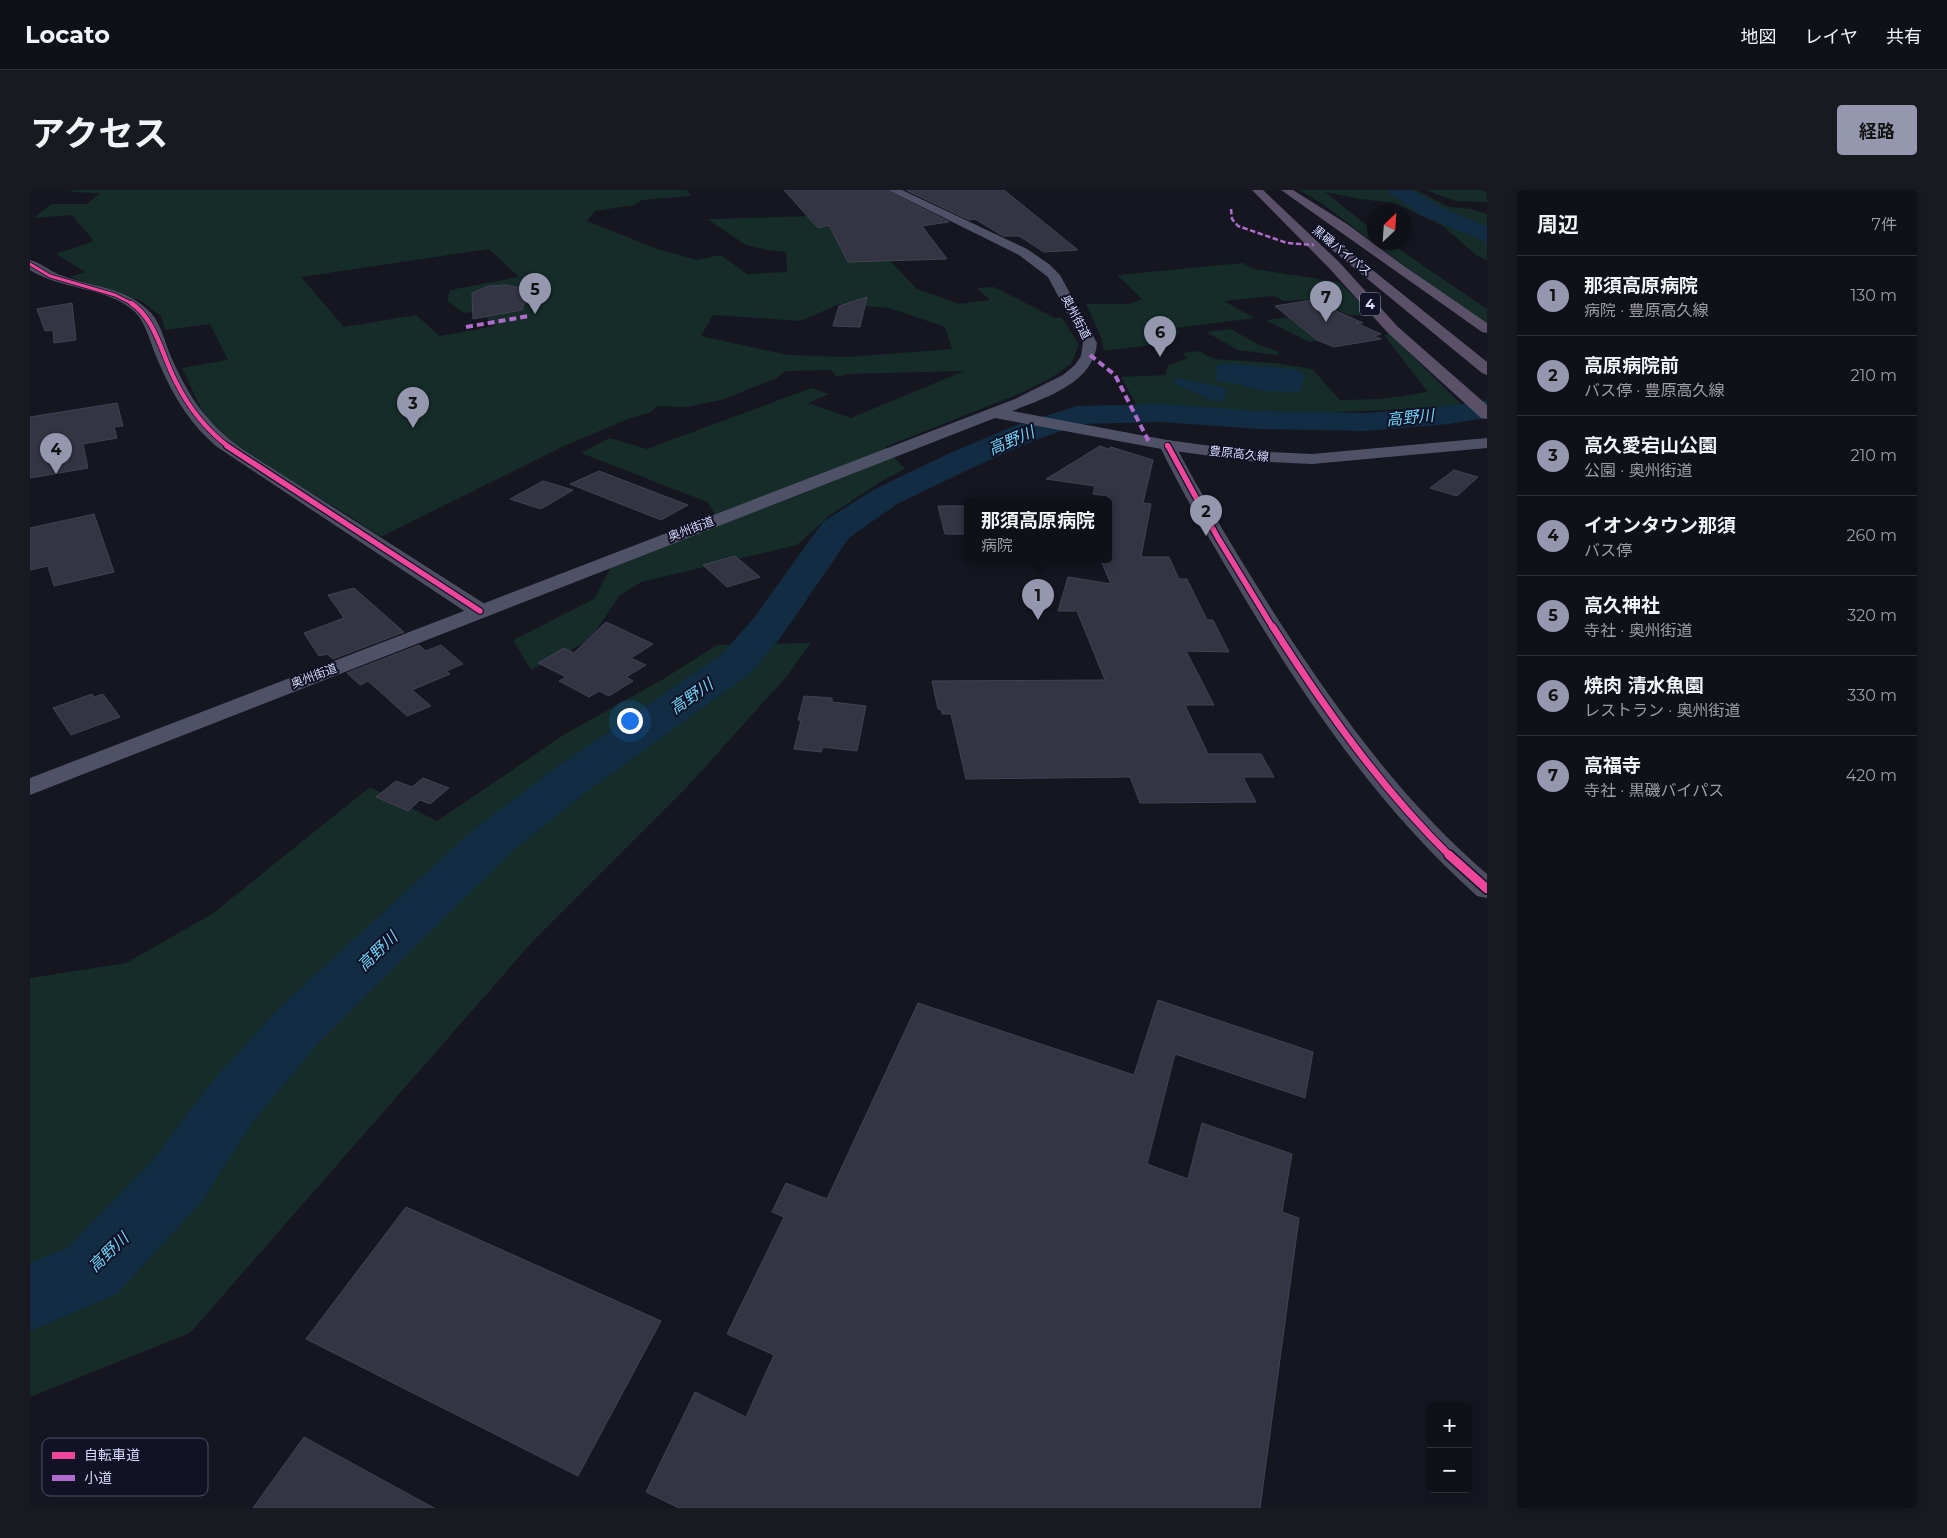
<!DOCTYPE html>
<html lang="ja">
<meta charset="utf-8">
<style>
:root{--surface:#101019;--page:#191922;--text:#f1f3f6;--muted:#9c9da2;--line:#303038;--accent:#9597af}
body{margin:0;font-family:Montserrat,"Noto Sans JP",sans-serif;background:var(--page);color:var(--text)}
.controls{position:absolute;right:15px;bottom:15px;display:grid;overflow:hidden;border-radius:5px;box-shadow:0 2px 8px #0003}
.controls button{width:45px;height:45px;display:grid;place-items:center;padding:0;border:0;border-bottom:1px solid var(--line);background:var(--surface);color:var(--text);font:25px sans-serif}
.compass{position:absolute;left:1337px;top:15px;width:45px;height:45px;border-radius:50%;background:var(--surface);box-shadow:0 2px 8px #0003;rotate:25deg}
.you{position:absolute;left:599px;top:530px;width:18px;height:18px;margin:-12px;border:4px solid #fff;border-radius:50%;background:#1a73e8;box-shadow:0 0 0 8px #1a73e833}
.badge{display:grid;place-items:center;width:32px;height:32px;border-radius:50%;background:var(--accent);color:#111;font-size:16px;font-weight:700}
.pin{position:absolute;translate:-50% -41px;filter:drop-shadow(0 1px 2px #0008)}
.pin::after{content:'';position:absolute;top:26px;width:18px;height:15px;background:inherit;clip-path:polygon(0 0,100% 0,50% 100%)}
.popup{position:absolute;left:934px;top:308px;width:148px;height:65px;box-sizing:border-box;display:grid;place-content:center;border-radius:5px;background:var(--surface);filter:drop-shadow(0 1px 4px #0005);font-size:16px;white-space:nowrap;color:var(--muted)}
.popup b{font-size:19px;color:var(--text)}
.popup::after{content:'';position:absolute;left:50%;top:100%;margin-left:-10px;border:10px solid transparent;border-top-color:var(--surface)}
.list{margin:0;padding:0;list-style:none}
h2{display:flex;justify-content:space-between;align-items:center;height:65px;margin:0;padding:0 20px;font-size:21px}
h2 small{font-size:16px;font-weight:400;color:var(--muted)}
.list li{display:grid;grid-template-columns:32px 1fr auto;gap:15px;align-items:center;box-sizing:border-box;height:80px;padding:0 20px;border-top:1px solid var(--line)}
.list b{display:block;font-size:19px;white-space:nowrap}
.list p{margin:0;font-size:16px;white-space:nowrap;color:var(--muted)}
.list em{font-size:16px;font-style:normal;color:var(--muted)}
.map{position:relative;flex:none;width:1457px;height:1318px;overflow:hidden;border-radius:5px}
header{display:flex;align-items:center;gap:30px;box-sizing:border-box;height:70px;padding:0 25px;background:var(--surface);border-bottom:1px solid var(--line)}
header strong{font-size:24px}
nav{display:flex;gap:28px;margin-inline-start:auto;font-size:18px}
.intro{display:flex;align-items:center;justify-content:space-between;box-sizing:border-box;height:120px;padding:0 30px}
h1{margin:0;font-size:35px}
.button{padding:12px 22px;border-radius:5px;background:var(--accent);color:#111;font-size:18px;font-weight:700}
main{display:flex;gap:30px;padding:0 30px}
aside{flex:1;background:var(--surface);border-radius:5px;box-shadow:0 2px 8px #0003}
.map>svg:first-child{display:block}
</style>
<header>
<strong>Locato</strong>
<nav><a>地図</a><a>レイヤ</a><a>共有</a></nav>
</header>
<div class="intro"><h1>アクセス</h1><a class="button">経路</a></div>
<main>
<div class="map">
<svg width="1457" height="1318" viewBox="0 0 1457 1318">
<rect width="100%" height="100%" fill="#161621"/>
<g fill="#152c28" fill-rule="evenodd">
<path d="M44 0H657L661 6 612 10 604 15 565 21 557 31 630 60 667 70 691 65 717 84 757 82 756 62 737 60 716 55 677 29 822 25 843 53 887 99 929 114 960 110 947 98 964 97 1025 128H1032L1049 155 1041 174 1021 188 991 203 855 257 875 279 857 288 800 325 767 355 611 392 589 406 560 450 501 480 483 450 564 409 581 377 691 333 677 312 551 263 580 248 617 259 781 198 799 204 778 213 821 228 934 181 817 184 807 187 801 180 756 181 745 189 691 210 656 217 627 216 621 222 598 229 534 256 351 347 318 325 215 263 174 225 152 178 198 170 180 134 135 140 131 126 111 111 40 87 55 82 26 64 64 51 42 25 4 28 21 14H57L70 3 40 2ZM459 59 489 87 420 100 417 111 434 123 449 121 465 136 410 146 386 125 314 137 271 87ZM809 114 859 118 915 137 922 159 817 167 758 165 671 146 683 125 771 131Z"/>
<path d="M1269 0H1386L1419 17 1441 19 1457 24V70L1447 66 1413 36 1365 13 1330 9 1295 2 1344 41V52L1360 53 1457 119V134L1410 102 1291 13Z"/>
<path d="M1395 0H1457V12L1426 11Z"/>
<path d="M1213 73 1223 79 1309 92 1343 125H1319L1285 109 1254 111 1243 106 1194 111 1225 128 1146 138 1150 143 1130 148 1137 153 1074 161 1071 147 1056 114H1099L1112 109 1087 85Z"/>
<path d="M1260 127 1305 148 1279 152 1235 130Z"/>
<path d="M1201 139 1231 156 1248 161 1249 165 1208 160 1176 142Z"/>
<path d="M1360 144 1433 216 1255 225 1107 216 1091 187 1135 185 1138 175 1158 168 1152 163 1169 161 1184 169 1246 173 1282 179 1310 210 1352 209 1398 202 1354 145Z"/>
<path d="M781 453 757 486 658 596 503 751 160 1143 0 1207V788L96 773 182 724 340 597 407 631 535 544 635 488 687 455Z"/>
</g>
<g fill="#112c43">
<path d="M1202 174 1265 179 1275 184 1270 202 1234 201 1208 194 1186 191 1187 175Z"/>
<path d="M1143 188C1161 191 1179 194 1197 199L1193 211 1179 210 1175 207 1145 194Z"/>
</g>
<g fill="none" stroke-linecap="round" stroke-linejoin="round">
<g fill="#112c43" fill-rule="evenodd">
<path d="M1358 0H1382L1409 16 1457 37V52L1393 26 1361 4Z"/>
<path d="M1457 210V228L1419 234 1335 241 1229 239 1131 232 1051 234 1006 250 946 276 867 314 819 348 751 447 721 483 555 603 480 663 290 851 224 930 172 1011 87 1104 0 1141V1073L37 1058 124 969 180 894 248 819 444 639 521 581 691 465 723 429 793 332 843 300 922 262 984 236 1047 216 1131 214 1229 221 1335 223 1419 216Z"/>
</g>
</g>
<g fill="#343543" stroke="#424254">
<path d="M754 0H856L919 32 892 36 917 69 818 72 799 35 788 38Z"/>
<path d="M876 0H974L1048 60 1014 62 989 46H973L945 29 939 30Z"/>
<path d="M475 95 499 99 492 120 443 129 442 103 458 96Z"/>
<path d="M837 107 830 137 803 136 809 116Z"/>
<path d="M1282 110 1333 133H1326L1351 144 1344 146 1351 149 1304 157 1287 150 1245 116Z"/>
<path d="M42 113 46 150 24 153 23 140 15 141 7 119Z"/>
<path d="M87 213 93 236 84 237 87 248 53 254 58 278 0 288V227Z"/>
<path d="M1070 256 1078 259 1081 257 1123 270 1113 313 1121 314 1111 367H1139L1149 389H1157L1177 430H1183L1199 462 1156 461 1184 515H1155L1178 564H1231L1244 587H1213L1226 612 1110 613 1100 587 936 589 921 524H912L911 519H908L902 491 1075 490 1047 421H1028L1038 387 1081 394 1072 373H1078V306L1063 304 1065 296 1016 289Z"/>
<path d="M1424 280 1448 287 1427 306 1400 298Z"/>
<path d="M569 281 658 315 631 330 540 294Z"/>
<path d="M513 291 543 300 511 319 480 309Z"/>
<path d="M908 316H938V344H915Z"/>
<path d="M64 324 84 382 24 396 18 376 0 380V338Z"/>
<path d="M705 366 730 387 697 397 673 375Z"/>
<path d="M324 398 374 442 303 469 297 464 289 466 274 443 314 428 298 405Z"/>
<path d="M576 432 623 454 601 468 616 475 596 487 603 491 579 506 569 501 559 507 529 491 536 487 508 473 534 458 544 463Z"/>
<path d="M389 455 396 461 411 455 433 474 416 481 420 484 382 500 401 516 377 526 338 491 330 495 317 483Z"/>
<path d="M62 504 64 507 73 504 90 527 41 545 23 518Z"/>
<path d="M774 506 802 508V512L836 516 827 561 793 557 791 562 764 559 771 530H768Z"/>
<path d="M393 588 419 598 400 614 390 610 378 621 346 607 366 591 382 597Z"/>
<path d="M1128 810 1283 862 1275 908 1145 864 1117 974 1158 989 1172 933 1262 964 1252 1022 1269 1028 1230 1318H649L616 1302 665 1202 716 1227 744 1165 697 1144 754 1027 742 1022 756 993 797 1009 888 813 1104 885Z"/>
<path d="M376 1017 631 1131 548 1286 276 1149Z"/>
<path d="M274 1247 404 1318H223Z"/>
</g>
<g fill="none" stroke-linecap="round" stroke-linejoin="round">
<path fill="#4c4f61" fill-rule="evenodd" d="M1137 250 1143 251 1145 255C1177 315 1212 373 1249 431 1309 523 1373 612 1457 684V708L1447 706C1358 626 1292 534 1229 432 1194 374 1159 316 1129 255L1131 251Z"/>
<path fill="#4c4f61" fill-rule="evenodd" d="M0 70C11 73 20 81 30 85 61 97 97 97 121 123 131 134 135 153 141 167 160 209 176 232 212 259L458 416 461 421 458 426 450 427 442 426 190 259C159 235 141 202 126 166 120 152 116 133 105 122 79 97 31 100 0 80Z"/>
<path fill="#4f5267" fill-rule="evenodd" d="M858 0H872L997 59 1019 74 1030 85 1067 153C1064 193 1015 208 982 221L1137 250 1218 261 1282 264 1457 248V258L1282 274 1218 271 1137 260 965 228 0 605V588L985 209 1033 185 1045 175 1051 166 1053 153 1018 87 989 65Z"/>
<g fill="#5a5068" fill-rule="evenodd">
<path d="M1222 0H1233L1309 72 1368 137 1457 215V229L1451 228 1358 143 1299 78Z"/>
<path d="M1251 0H1263L1317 34 1374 76 1457 133V143L1452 142Z"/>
<path d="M1305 52 1309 53 1457 172V185L1452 183 1301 59 1299 56Z"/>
</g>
<path stroke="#b06ccc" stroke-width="2.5" stroke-dasharray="5.5 2.5" stroke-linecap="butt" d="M1201 19 1202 29 1208 36 1257 53 1284 55"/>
<g stroke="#b06ccc" stroke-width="4" stroke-dasharray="7 4" stroke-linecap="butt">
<path d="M436 137 499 126"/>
<path d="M1060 165 1085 185 1119 252"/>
</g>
<g stroke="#111226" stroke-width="4.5">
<path id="cycleway-far4" d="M0 74 20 86 85 105 103 114"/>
</g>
<g stroke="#111226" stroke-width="6">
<g id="cycleway-far3">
<path d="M101 113C126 129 132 166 146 192 159 218 175 239 199 257"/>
<path d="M1137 255 1138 257"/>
</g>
</g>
<g stroke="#111226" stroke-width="8">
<g id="cycleway-far2">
<path d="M197 256 450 421"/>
<path d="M1138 256 1188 348 1243 438"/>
</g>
</g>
<g stroke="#111226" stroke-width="9">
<path id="cycleway-far1" d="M1243 437C1295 519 1351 598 1420 666"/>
</g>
<g stroke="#111226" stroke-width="12">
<path id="cycleway" d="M1419 665 1457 699"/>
</g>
<use href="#cycleway-far4" stroke="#ed469a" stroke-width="3"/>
<use href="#cycleway-far3" stroke="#ed469a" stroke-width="4.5"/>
<use href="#cycleway-far2" stroke="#ed469a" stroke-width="5.5"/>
<use href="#cycleway-far1" stroke="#ed469a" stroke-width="7"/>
<use href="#cycleway" stroke="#ed469a" stroke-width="9"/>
</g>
<g text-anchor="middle" stroke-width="4" stroke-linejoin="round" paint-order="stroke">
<g font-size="12" fill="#d9dcfc" stroke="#111226">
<text transform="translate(1312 61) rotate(39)" y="4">黒磯バイパス</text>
<text transform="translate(1046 127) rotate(62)" y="4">奥州街道</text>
<text transform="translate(1209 264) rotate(6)" y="4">豊原高久線</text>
<text transform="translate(661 339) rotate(-21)" y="4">奥州街道</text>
<text transform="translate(284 486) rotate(-21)" y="4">奥州街道</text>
</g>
<rect fill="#111226" stroke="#9d9fbc" stroke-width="1" x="1330" y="102.5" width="20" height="23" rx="4"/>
<g font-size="14" font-weight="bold" fill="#d9dcfc">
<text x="1340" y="119">4</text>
</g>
<g font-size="16" font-style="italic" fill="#70d0f4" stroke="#111226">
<text transform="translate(1380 227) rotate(-6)" y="6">高野川</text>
<text transform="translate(981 250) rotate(-23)" y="6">高野川</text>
<text transform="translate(661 506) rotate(-35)" y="6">高野川</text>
<text transform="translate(347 761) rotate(-44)" y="6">高野川</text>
<text transform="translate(78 1062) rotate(-44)" y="6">高野川</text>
</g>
</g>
<rect x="12" y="1248" width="166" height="58" rx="8" fill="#111226" stroke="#4d4f66" stroke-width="1"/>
<rect x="22" y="1262" width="23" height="7" fill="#ed469a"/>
<rect x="22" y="1285" width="23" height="6" fill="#b06ccc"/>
<g font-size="14" fill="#d9dcfc">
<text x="54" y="1270">自転車道</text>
<text x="54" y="1293">小道</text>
</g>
</svg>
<div class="controls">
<button>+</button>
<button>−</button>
</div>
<svg class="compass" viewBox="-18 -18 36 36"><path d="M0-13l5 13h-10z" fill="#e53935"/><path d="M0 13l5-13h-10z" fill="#9c9da2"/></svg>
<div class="you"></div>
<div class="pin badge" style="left:1008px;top:430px">1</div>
<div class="popup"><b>那須高原病院</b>病院</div>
<div class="pin badge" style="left:1176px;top:346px">2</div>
<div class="pin badge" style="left:383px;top:238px">3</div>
<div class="pin badge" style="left:26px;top:284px">4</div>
<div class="pin badge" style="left:505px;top:124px">5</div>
<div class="pin badge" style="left:1130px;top:167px">6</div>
<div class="pin badge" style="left:1296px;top:132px">7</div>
</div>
<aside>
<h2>周辺<small>7件</small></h2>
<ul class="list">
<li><span class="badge">1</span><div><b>那須高原病院</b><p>病院 · 豊原高久線</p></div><em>130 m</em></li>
<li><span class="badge">2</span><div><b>高原病院前</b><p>バス停 · 豊原高久線</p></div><em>210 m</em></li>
<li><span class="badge">3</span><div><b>高久愛宕山公園</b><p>公園 · 奥州街道</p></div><em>210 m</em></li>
<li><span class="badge">4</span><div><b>イオンタウン那須</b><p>バス停</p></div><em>260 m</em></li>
<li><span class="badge">5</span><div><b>高久神社</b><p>寺社 · 奥州街道</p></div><em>320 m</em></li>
<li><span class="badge">6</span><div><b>焼肉 清水魚園</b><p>レストラン · 奥州街道</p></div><em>330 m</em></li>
<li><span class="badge">7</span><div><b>高福寺</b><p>寺社 · 黒磯バイパス</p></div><em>420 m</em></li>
</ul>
</aside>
</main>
